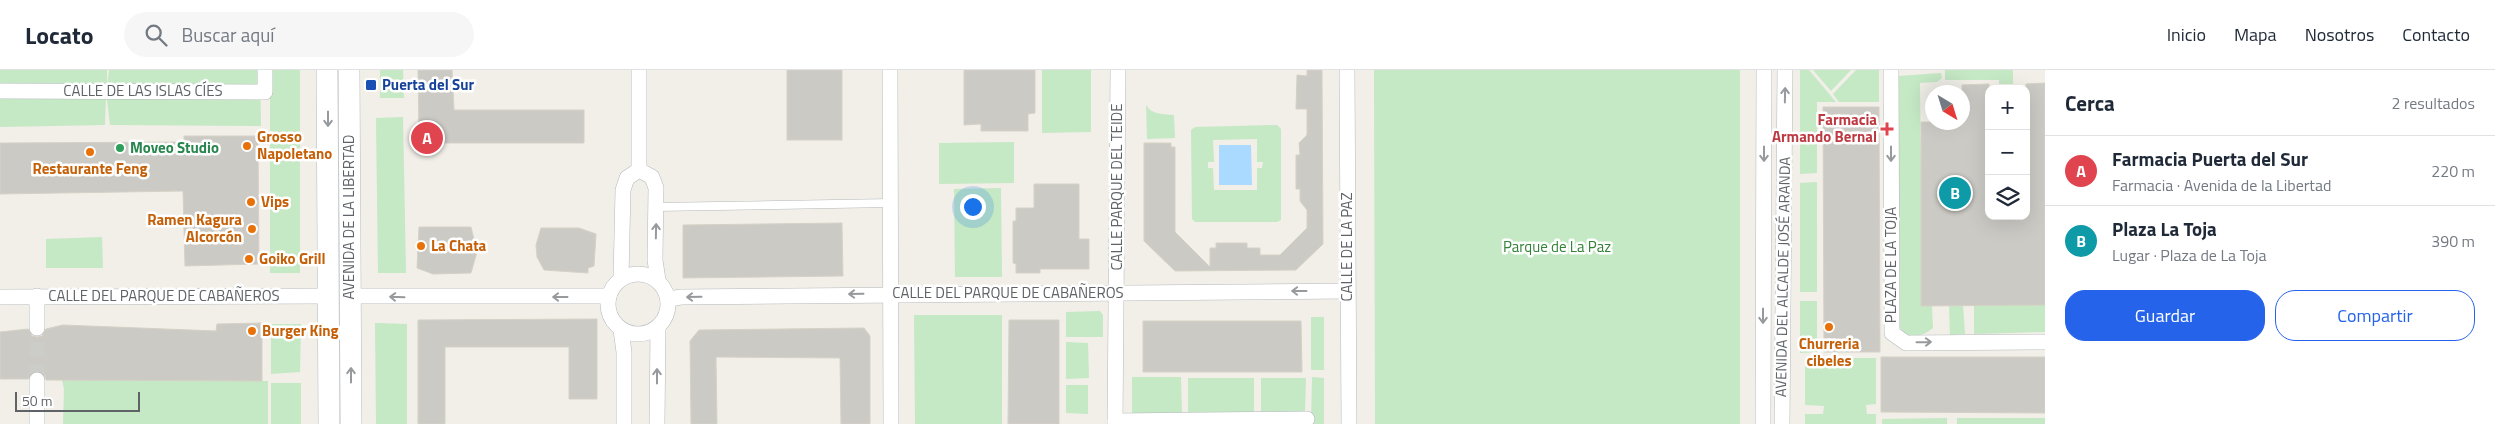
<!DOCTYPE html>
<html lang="es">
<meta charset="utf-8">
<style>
:root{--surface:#fff;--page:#f6f6f7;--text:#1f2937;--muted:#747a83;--line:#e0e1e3;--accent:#2563eb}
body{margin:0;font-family:"Titillium Web",sans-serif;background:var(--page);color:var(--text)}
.controls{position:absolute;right:15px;top:15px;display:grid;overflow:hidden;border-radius:10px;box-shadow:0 5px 20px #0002}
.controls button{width:45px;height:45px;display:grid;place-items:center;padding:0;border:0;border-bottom:1px solid var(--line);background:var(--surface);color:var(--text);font:25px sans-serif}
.compass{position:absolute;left:1925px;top:15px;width:45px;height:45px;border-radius:50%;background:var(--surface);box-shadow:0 5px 20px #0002;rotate:142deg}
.scale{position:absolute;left:15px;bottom:12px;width:125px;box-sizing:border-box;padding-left:5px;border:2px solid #5f6368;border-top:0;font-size:14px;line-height:18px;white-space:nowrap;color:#5f6368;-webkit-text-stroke:4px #fff;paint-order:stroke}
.you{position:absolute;left:972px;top:136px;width:18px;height:18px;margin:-12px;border:4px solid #fff;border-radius:50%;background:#1a73e8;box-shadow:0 0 0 8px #1a73e833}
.badge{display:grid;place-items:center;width:32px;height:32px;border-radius:50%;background:var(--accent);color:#fff;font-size:16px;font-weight:700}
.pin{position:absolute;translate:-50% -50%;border:2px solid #fff;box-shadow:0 1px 5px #0006}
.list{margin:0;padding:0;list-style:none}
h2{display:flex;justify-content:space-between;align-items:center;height:65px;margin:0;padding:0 20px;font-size:21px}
h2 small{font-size:16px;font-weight:400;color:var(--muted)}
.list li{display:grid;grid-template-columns:32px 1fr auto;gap:15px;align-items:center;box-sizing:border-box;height:70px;padding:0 20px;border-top:1px solid var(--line)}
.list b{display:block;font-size:19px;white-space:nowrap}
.list p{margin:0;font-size:16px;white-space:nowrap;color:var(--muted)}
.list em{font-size:16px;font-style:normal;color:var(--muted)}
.actions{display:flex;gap:10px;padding:15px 20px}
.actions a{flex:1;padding:11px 0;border:1px solid var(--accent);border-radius:20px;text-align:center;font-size:18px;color:var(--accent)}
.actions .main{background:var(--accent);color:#fff}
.icon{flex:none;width:28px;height:28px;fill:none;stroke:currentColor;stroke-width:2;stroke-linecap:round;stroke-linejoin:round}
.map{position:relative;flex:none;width:2045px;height:354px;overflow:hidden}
header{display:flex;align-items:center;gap:30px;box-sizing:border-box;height:70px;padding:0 25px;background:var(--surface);border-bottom:1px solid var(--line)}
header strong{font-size:24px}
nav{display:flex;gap:28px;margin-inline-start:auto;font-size:18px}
.search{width:350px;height:45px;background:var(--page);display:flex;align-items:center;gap:12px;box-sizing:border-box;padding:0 18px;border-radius:28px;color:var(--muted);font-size:19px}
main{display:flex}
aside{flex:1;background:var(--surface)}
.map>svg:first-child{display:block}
</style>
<header>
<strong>Locato</strong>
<div class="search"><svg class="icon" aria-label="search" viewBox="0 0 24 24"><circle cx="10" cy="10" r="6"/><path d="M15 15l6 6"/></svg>Buscar aquí</div>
<nav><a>Inicio</a><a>Mapa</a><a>Nosotros</a><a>Contacto</a></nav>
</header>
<main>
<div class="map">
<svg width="2045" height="354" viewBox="0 0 2045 354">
<rect width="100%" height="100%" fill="#f1efe8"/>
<g fill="#c5e8c5" fill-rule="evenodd">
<path d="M0 0H107V16L109 0H260L261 56 110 55 106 22 0 21Z"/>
<rect x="270" y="0" width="30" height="203"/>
<path d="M380 0H403L404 28H380Z"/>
<path d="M1042 0H1091V62L1042 63Z"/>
<path d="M1374 0H1740V354H1375Z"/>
<path d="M1800 0H1809L1836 32H1817V103L1800 104Z"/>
<path d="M1813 0H1851L1831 21Z"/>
<path d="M1856 0H1879V32H1839L1833 24Z"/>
<path d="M1945 0H2013V14H1999V10H1945Z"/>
<path d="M1941 3 1942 8 1937 12 1920 13 1922 193 1932 236 1933 258C1923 266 1917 267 1904 264L1900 257 1898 6Z"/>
<path d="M106 26 105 55 0 57V27Z"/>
<path d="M1146 35C1152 45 1163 44 1174 45L1175 68 1147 69Z"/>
<path d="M403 47 406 203H378L376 48Z"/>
<path d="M1277 55 1281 59V150L1277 152H1195L1192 149 1191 60 1195 57ZM1257 69V92H1263L1262 98H1257V120H1214L1213 98H1208V92H1214L1213 70Z"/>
<path d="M1014 72V113L939 114V73Z"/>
<path d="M1817 112V222H1800V113Z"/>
<path d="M1001 118 1002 207H955L954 119Z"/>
<path d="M102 167 103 198H46V169Z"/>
<path d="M1800 231H1817V282L1800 283Z"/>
<path d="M1963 235 1965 264 1950 265 1949 236Z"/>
<path d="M1974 235H2045V262L1974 264Z"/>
<path d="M1100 241 1103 245V267H1066V242Z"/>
<path d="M914 245H1002V354H915Z"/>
<rect x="1311" y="247" width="13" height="53"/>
<path d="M375 253 407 254V354H376Z"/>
<path d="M271 254H301L300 302 271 304Z"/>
<path d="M1066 272 1088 273 1089 308 1066 309Z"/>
<path d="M1805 288H1876V334L1866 335 1867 344H1876V354H1805V344H1823L1824 336 1805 335Z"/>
<path d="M1132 307H1181L1182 344 1132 345Z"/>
<path d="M1312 307 1324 308V354H1311Z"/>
<path d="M1188 308H1254V343L1188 344Z"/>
<path d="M1261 308H1306L1305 343H1261Z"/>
<path d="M62 310 268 311V354H63L64 319Z"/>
<rect x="271" y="313" width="30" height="41"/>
<path d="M1066 315H1088V344L1066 343Z"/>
<path d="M1947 348V354H1882V349Z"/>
<rect x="1957" y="348" width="88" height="6"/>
</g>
<path fill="#aadaff" d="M1219 75H1251L1252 115H1219Z"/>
<g fill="#cccac5" stroke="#d6d1c6">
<path d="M418 0H452L454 40H584V73H425L419 65Z"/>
<rect x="787" y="0" width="55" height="70"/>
<path d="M964 0H1035V43L1028 44V61H981V54L964 55Z"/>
<path d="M1307 0H1322L1323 174 1296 200 1175 201 1144 171V73H1171V77H1175V162L1210 197V178H1216V173H1247V178H1260V185H1280L1307 158V140L1300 131V119H1296V85H1300L1299 73 1307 65V39H1296L1297 5 1307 6Z"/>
<path d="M2045 13V235L1921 236V52H1962V15L1989 14V146H2026V14Z"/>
<path d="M1823 37H1879L1880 282H1824Z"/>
<path d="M184 66H258L259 194 185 196 183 121 0 124V73L184 72Z"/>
<path d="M1034 114H1079V169H1089V199H1040V203H1016V194L1013 193V151H1016V138H1034Z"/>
<path d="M842 153 843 206 683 208V155Z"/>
<path d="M419 157H471L477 182 471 203 433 204 417 198Z"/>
<path d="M541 158H579L596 164 594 196 588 198V203L544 200 537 187 536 175Z"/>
<path d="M597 249V329H569V277H445V354H418V250Z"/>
<path d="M1009 250H1059V354H1008Z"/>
<path d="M1143 251H1301L1302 302H1143Z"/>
<path d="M262 253V311L46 310 45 305 37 301 32 302 28 309H0V262L28 259 32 266 37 267 42 266 46 259 63 255 216 261 217 254Z"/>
<path d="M864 258 870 266V354H841L840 288 716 287 717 354H691L690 271 699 260Z"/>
<path d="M1881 287H2045V343L1881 342Z"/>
</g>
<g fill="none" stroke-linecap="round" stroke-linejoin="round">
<path stroke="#ccccc8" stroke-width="15" stroke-dasharray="15 8" stroke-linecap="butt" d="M37 310V258"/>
<g stroke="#b5b8bc" stroke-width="9">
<path id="lane" d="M656 137 891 133"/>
</g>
<g stroke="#b5b8bc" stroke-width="16">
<g id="street">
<path d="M639 0V100"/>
<path d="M890 0 891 354"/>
<path d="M1347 0 1349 354"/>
<path d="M1891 0 1892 263 1906 273 2045 272"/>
<path d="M0 21 265 22V0"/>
<circle cx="638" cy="234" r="30"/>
<path d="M621 209 623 120 627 108 639 100 652 107 656 118 655 190 658 210"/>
<path d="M350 226H609"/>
<path d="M0 227 329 226"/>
<path d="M669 229 681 227 1347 221"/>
<path d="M37 258V226"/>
<path d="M621 260 624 282V354"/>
<path d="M1115 351 1307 349"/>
<path d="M37 354V310"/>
<path d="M657 354 658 258"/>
<path d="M1115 354 1118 0"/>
<path d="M1763 354 1764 0"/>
<path d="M1782 354 1785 0"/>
</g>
</g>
<g stroke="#b6babf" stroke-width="22">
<g id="secondary">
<path d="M327 0 329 354"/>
<path d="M349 0 351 354"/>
</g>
</g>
<use href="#lane" stroke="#fff" stroke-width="8"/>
<use href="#street" stroke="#fff" stroke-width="15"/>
<use href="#secondary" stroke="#fff" stroke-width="21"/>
</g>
<defs><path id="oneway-shaft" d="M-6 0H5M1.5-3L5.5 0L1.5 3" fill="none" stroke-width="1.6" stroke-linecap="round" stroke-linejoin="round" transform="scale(1.25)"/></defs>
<g stroke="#979a9d">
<use href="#oneway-shaft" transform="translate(1785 25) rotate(-89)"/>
<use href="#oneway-shaft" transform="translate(328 49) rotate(90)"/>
<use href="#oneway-shaft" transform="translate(1764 84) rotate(90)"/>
<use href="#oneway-shaft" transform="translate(1891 84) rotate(90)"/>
<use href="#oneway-shaft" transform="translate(656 161) rotate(-89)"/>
<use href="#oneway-shaft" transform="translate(1299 221) rotate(180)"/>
<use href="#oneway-shaft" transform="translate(856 224) rotate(179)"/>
<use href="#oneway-shaft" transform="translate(397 227) rotate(-178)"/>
<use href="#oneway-shaft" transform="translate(560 227) rotate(180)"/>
<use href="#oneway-shaft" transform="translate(694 227) rotate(179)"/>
<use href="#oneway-shaft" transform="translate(1763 246) rotate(90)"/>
<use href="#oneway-shaft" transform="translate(1924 272) rotate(-1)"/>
<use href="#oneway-shaft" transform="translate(351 305) rotate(-90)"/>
<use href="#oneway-shaft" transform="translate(657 306) rotate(-90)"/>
</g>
<rect fill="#1a4fb4" stroke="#fff" stroke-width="2" x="365" y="9" width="12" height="12" rx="2.5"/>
<path fill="#e0444e" stroke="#fff" stroke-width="2" d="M1884.5 51.5h5v5h5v5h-5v5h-5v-5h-5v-5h5z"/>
<g fill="#e8710a" stroke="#fff" stroke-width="2">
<circle cx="247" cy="76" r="5"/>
<circle cx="90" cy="82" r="5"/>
<circle cx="251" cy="132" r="5"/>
<circle cx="252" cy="159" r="5"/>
<circle cx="421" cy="176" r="5"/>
<circle cx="249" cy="189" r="5"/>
<circle cx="1829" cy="257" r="5"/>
<circle cx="252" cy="261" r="5"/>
</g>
<circle fill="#2e9e5b" stroke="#fff" stroke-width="2" cx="120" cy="78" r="5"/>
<g text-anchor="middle" stroke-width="5" stroke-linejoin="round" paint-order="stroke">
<g font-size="15" font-weight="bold" fill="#164399" stroke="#fff" text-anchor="start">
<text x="382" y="20">Puerta del Sur</text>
</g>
<g font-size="15" fill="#5f6368" stroke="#fff">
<text x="143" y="26">CALLE DE LAS ISLAS CÍES</text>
<text transform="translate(1117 117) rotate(-90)" y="5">CALLE PARQUE DEL TEIDE</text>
<text transform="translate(349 147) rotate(-90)" y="5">AVENIDA DE LA LIBERTAD</text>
<text transform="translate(1347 177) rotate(-90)" y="5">CALLE DE LA PAZ</text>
<text transform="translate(1891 195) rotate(-90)" y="5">PLAZA DE LA TOJA</text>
<text transform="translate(1783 207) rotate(-89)" y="5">AVENIDA DEL ALCALDE JOSÉ ARANDA</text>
<text x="1008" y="228">CALLE DEL PARQUE DE CABAÑEROS</text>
<text x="164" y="231">CALLE DEL PARQUE DE CABAÑEROS</text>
</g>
<g font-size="15" font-weight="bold" fill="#be3a42" stroke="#fff" text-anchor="end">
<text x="1877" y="55">Farmacia<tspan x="1877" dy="17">Armando Bernal</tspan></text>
</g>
<g font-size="15" font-weight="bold" fill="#c56008" stroke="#fff" text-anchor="start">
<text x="257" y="72">Grosso<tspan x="257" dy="17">Napoletano</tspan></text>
<text x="90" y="104" text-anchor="middle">Restaurante Feng</text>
<text x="261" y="137">Vips</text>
<text x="242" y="155" text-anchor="end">Ramen Kagura<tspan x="242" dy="17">Alcorcón</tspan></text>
<text x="431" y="181">La Chata</text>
<text x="259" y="194">Goiko Grill</text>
<text x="262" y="266">Burger King</text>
<text x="1829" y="279" text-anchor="middle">Churreria<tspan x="1829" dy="17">cibeles</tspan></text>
</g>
<g font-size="15" font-weight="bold" fill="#27864d" stroke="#fff" text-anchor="start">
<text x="130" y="83">Moveo Studio</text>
</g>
<g font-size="15" fill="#348238" stroke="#fff">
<text x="1557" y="182">Parque de La Paz</text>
</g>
</g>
</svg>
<div class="controls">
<button>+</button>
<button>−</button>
<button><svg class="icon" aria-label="layers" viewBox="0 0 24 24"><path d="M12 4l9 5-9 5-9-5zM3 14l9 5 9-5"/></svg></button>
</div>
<svg class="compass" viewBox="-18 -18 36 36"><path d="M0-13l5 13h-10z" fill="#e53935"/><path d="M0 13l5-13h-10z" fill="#747a83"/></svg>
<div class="scale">50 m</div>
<div class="you"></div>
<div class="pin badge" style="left:427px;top:68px;background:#e0444e">A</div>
<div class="pin badge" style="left:1955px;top:123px;background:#0f9aa8">B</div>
</div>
<aside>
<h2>Cerca<small>2 resultados</small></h2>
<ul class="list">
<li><span class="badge" style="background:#e0444e">A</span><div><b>Farmacia Puerta del Sur</b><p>Farmacia · Avenida de la Libertad</p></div><em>220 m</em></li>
<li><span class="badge" style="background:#0f9aa8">B</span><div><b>Plaza La Toja</b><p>Lugar · Plaza de La Toja</p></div><em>390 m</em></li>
</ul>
<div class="actions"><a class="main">Guardar</a><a>Compartir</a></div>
</aside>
</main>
